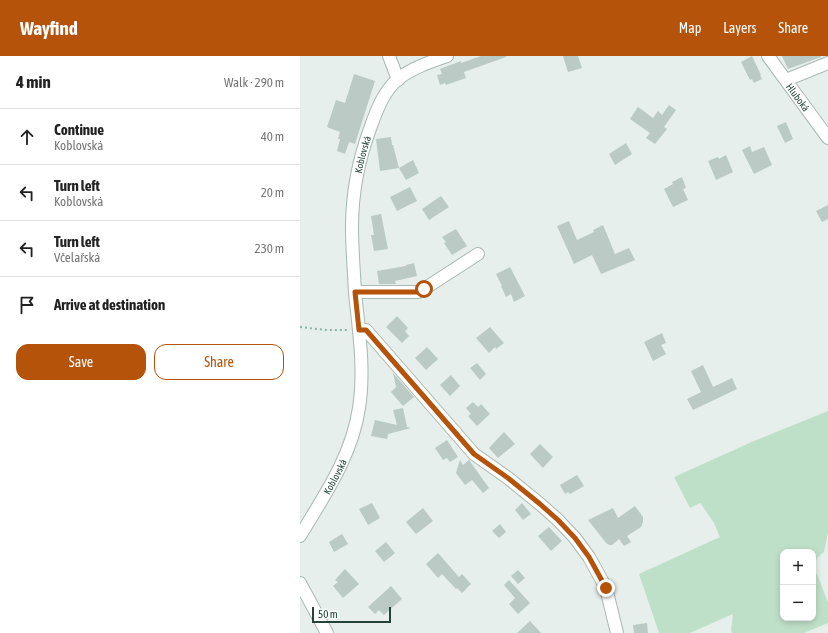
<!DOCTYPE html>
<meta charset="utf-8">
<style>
:root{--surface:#fff;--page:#f2f2f2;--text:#222;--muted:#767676;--line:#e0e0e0;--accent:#b45309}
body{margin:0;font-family:"Asap Condensed",sans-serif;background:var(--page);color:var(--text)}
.controls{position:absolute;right:12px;bottom:12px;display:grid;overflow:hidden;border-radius:8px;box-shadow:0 2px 6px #0003}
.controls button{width:36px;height:36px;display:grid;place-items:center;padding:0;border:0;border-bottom:1px solid var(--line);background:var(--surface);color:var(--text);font:20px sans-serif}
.scale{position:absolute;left:12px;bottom:10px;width:79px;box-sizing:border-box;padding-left:4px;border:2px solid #24423a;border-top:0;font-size:11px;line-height:14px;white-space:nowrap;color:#24423a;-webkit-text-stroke:3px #f7fbf9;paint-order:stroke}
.stop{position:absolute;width:12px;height:12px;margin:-9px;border:3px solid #b45309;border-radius:50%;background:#fff}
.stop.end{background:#b45309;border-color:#fff;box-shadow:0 1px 4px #0008}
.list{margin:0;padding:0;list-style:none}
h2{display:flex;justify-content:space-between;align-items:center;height:52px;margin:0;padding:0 16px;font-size:17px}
h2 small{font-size:13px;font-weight:400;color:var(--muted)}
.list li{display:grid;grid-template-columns:26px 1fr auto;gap:12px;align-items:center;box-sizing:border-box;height:56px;padding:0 16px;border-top:1px solid var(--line)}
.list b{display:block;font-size:15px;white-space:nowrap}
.list p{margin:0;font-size:13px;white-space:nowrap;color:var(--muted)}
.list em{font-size:13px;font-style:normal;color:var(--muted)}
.actions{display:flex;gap:8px;padding:12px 16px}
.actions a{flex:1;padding:9px 0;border:1px solid var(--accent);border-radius:12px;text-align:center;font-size:14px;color:var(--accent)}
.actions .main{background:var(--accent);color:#fff}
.icon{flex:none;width:22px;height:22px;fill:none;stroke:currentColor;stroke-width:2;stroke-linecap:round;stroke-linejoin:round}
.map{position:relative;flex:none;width:528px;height:577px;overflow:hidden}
header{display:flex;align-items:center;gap:24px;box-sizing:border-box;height:56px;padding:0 20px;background:var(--accent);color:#fff}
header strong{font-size:19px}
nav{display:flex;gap:22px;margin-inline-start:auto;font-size:14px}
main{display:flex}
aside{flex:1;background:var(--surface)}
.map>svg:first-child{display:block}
</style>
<header>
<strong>Wayfind</strong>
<nav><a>Map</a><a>Layers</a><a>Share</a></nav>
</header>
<main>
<aside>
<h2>4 min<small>Walk · 290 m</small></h2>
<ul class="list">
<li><svg class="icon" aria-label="ahead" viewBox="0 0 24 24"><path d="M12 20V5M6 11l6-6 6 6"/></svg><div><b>Continue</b><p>Koblovská</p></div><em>40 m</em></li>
<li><svg class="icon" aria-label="left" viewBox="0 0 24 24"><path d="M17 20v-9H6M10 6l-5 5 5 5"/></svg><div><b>Turn left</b><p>Koblovská</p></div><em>20 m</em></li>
<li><svg class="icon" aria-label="left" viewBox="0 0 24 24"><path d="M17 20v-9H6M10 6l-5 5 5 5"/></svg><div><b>Turn left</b><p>Včelařská</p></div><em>230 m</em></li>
<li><svg class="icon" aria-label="arrive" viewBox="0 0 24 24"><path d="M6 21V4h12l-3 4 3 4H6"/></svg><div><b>Arrive at destination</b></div></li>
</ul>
<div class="actions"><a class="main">Save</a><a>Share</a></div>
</aside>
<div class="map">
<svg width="528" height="577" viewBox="0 0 528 577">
<rect width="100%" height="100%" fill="#e6efeb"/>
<path fill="#bfe0c8" d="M528 355V476L524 496 517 502 513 512V496H483V562H513V513L518 520 528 547V567L504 577H432L431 574 433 558 390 577H359L339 518 420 481 414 467 401 448 400 447 390 452 374 421 454 385Z"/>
<g fill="#bbcac4">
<path d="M181 0H206V1L164 16 166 22 146 29 145 27 140 29 137 19 142 18 140 13 161 5V7Z"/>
<path d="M263 0H278L282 12 268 16Z"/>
<path d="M452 0 461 19H460L462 23 454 27 452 23 450 24 441 6Z"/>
<path d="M482 0H521V1L488 13Z"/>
<path d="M54 18 75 25 55 88 49 86 45 98 37 95 40 83H38L40 76 27 71 36 44 45 47Z"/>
<path d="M369 49 376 54 364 71 367 73 355 88 346 82 350 77 330 63 338 51 353 62 358 55 362 59Z"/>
<path d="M486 66 493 83 485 87 477 70Z"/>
<path d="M91 81 92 89H93L99 112 80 115 76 83Z"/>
<path d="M326 87 332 98 315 109 309 98Z"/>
<path d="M450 90 452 96 464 91 472 109 454 118 442 94Z"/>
<path d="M426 99 433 116 416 124 408 105 418 101 419 103Z"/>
<path d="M113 104 119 117 106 124 99 112Z"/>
<path d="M382 121 386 132 383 133 388 144 373 151 364 133 373 128 372 126Z"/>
<path d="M110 131 117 145 97 155 90 141Z"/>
<path d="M141 140 149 151 129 164 122 153Z"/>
<path d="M528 149V163L522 166 516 155Z"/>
<path d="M81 158 88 193 74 195 71 179H74L71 160Z"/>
<path d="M269 165 277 184 294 176 293 174 303 169 315 198 329 192 335 204 301 218 292 199 274 208 257 170Z"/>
<path d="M156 173 167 190 152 199 144 187 146 186 142 181Z"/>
<path d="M114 207 117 220 95 225 96 228H79L77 215 106 210V209Z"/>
<path d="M210 211 225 240 214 246 211 238 206 241 201 230H202L196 218Z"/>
<path d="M97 260 108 272 105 275 109 280 102 287 86 271Z"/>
<path d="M190 271 204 287 196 293 195 291 189 297 176 282Z"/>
<path d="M362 277 366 287 361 289 366 298 353 305 344 286Z"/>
<path d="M127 291 138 303 126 314 115 302Z"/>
<path d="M177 307 186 318 180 324 170 312Z"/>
<path d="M403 309 413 331 432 322 437 333 393 354 387 343 401 336 391 315Z"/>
<path d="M93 317 114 341 103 350 91 336 96 331Z"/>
<path d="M151 319 160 330 150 340 140 329Z"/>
<path d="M173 346 178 351 181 348 190 358 177 370 168 360 171 358 166 352Z"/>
<path d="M103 352 107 371 111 372 88 378 87 383 71 380 75 364 97 369 93 354Z"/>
<path d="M204 376 215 388 198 402 189 392Z"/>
<path d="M147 384 158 401 150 406 147 402 143 404 135 392Z"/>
<path d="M240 388 253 401 243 412 230 398Z"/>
<path d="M160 404 163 409 169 404 189 432 183 437 172 424 165 429 156 417Z"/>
<path d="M277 419 284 430 270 438 268 436 265 438 260 429Z"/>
<path d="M72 447 80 462 68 469 59 453Z"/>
<path d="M222 447 231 458 223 464 215 454Z"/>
<path d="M335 450 343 461V466L341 471 327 480 331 486 324 490 319 483 312 489H310L307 488 288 464 313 452 318 462Z"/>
<path d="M123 452 133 465 116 478 106 466Z"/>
<path d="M200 468 206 476 199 482 192 475Z"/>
<path d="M249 471 262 485 251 495 238 480Z"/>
<path d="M42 478 48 488 34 496 29 486Z"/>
<path d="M86 486 95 497 84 506 75 495Z"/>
<path d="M138 497 159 521 162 518 171 528 162 537 157 532 156 533 142 518 138 522 126 508Z"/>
<path d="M45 513 59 528 43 542 33 530 38 526 35 524Z"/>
<path d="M218 514 225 522 218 528 211 520Z"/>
<path d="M209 524 230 547 218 558 209 548 215 542 204 529Z"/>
<path d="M91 530 102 543 84 559 79 554 75 558 68 551Z"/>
<path d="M230 565 241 577H217Z"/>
<path d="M347 567 348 577H334L333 569Z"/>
</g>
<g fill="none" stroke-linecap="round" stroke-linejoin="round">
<g stroke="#a8b8b2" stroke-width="14">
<g id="minor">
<path d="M89 0 98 24"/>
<path id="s1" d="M468 0 528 82"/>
<path d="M486 24 528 7"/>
<path d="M55 236H118L124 233 178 198"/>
<path d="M59 274H66L174 398 208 422 240 448 258 464 275 482 289 501 306 532 317 577"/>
<path id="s2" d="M0 480C24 440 52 400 59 352 65 315 59 275 55 237 54 215 52 193 52 171 52 137 59 102 71 70 77 53 84 35 98 23 112 12 130 6 147 0"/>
<path d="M0 527 27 577"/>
</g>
</g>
<path stroke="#86b3a5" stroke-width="2" stroke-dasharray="2 3" stroke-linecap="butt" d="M0 271 26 274H49"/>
<use href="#minor" stroke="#fff" stroke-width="12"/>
</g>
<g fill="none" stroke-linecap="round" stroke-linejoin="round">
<path stroke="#b45309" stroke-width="5" d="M124 233 118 236H55L59 274H66L174 398 208 422 240 448 258 464 275 482 289 501 306 532"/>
</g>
<g text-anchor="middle" stroke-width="3" stroke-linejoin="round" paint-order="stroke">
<g font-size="10" fill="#24423a" stroke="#f7fbf9">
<text dy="4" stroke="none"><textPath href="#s1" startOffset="51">Hluboká</textPath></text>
<text dy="4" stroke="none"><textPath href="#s2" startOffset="397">Koblovská</textPath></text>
<text dy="4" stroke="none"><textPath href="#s2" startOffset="69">Koblovská</textPath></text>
</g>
</g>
</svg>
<div class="controls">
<button>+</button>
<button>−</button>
</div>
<div class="scale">50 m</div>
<div class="stop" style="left:124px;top:233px"></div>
<div class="stop end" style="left:306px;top:532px"></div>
</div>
</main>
